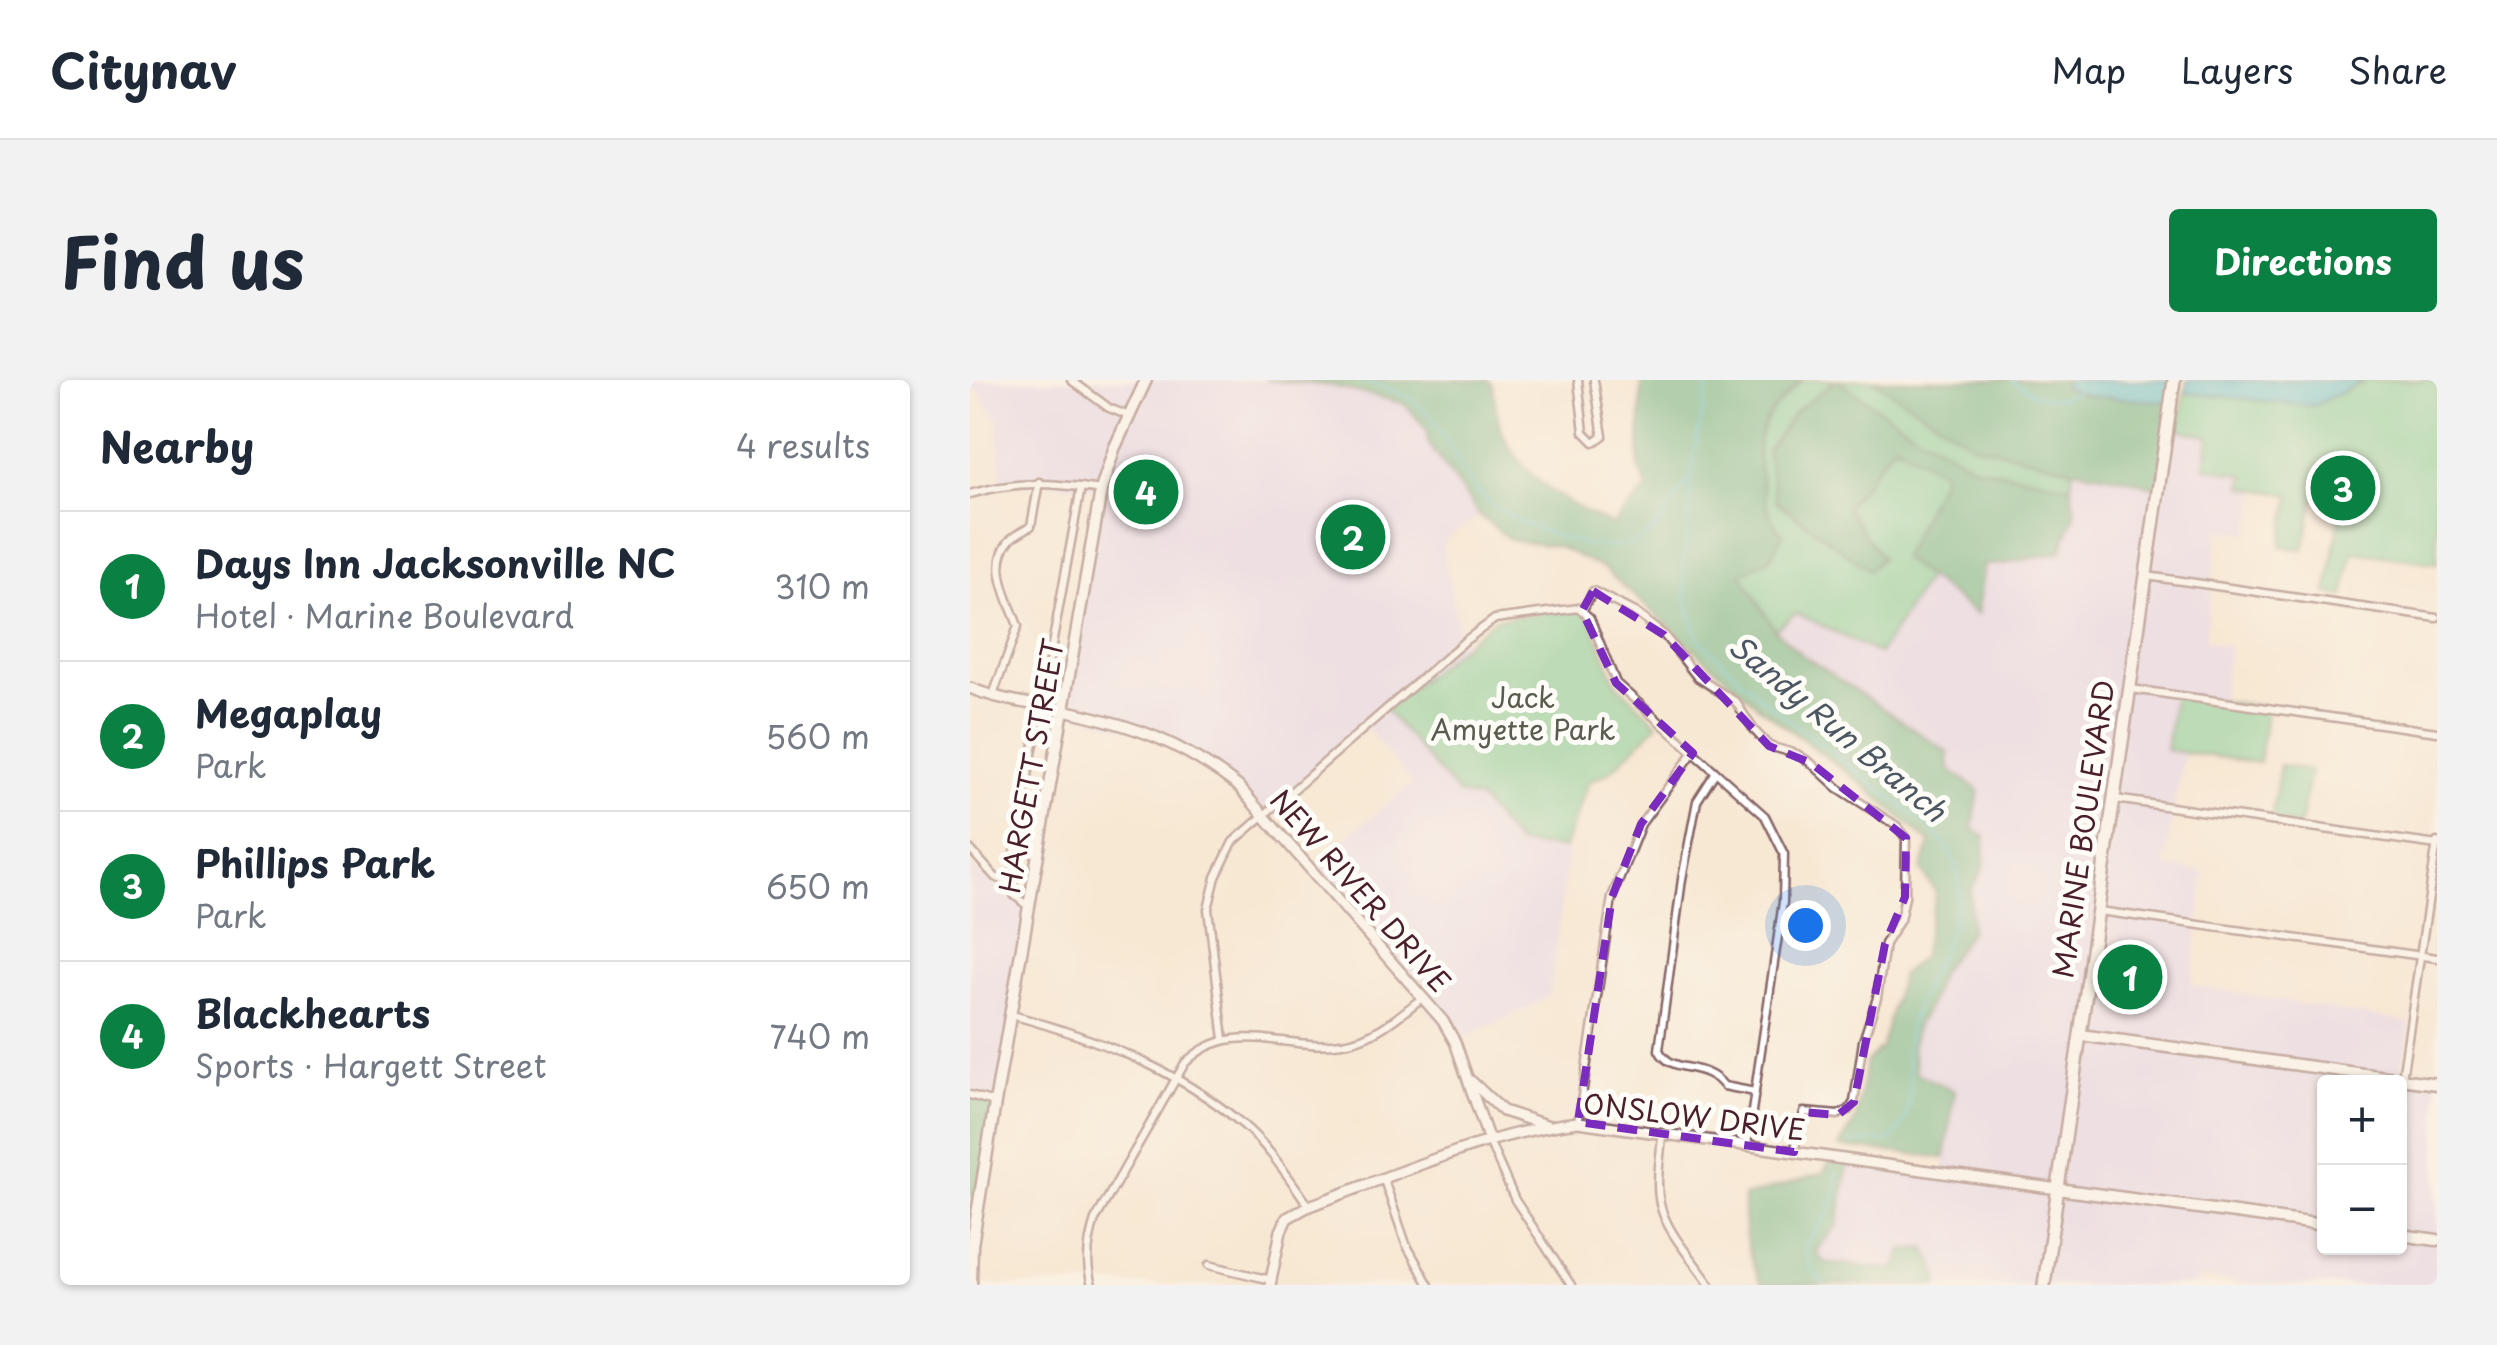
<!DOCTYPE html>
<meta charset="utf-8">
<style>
:root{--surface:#fff;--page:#f2f2f3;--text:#1f2937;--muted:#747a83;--line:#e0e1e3;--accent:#0b8043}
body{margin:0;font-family:"Playpen Sans",sans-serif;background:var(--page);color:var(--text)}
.controls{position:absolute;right:30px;bottom:30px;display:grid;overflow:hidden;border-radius:10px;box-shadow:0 2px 8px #0004}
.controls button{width:90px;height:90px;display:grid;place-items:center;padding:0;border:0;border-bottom:2px solid var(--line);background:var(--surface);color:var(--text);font:50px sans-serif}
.you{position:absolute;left:835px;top:545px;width:35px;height:35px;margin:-25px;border:8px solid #fff;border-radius:50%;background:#1a73e8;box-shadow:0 0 0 15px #1a73e833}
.badge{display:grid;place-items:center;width:65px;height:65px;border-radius:50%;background:var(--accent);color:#fff;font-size:32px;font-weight:700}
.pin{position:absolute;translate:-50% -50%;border:5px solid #fff;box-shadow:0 2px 10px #0006}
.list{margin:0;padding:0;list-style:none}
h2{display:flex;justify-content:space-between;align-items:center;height:130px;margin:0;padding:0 40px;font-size:42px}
h2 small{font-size:32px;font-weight:400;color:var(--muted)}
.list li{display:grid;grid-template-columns:65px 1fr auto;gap:30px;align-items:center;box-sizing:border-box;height:150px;padding:0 40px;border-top:2px solid var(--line)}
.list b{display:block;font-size:38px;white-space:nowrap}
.list p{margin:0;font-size:32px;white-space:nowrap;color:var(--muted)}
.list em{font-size:32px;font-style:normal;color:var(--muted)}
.map{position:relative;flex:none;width:1467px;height:905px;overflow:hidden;border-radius:10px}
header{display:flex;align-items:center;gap:60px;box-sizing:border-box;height:140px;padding:0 50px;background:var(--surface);border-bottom:2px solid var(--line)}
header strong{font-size:48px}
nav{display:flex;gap:55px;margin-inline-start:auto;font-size:35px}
.intro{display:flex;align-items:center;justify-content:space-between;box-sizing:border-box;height:240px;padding:0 60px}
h1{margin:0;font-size:70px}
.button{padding:25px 45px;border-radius:10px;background:var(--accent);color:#fff;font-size:35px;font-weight:700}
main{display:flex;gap:60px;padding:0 60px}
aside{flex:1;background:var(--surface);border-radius:10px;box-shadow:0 2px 8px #0004}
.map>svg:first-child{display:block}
</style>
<header>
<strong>Citynav</strong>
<nav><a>Map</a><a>Layers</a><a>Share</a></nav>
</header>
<div class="intro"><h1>Find us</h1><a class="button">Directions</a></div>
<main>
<aside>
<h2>Nearby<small>4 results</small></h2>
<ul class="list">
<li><span class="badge">1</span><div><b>Days Inn Jacksonville NC</b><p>Hotel · Marine Boulevard</p></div><em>310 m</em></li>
<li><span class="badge">2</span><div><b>Megaplay</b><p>Park</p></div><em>560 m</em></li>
<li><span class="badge">3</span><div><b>Phillips Park</b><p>Park</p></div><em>650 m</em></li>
<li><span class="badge">4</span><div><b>Blackhearts</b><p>Sports · Hargett Street</p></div><em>740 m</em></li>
</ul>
</aside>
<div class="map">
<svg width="1467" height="905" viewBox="0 0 1467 905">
<rect width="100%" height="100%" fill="#fdfcf7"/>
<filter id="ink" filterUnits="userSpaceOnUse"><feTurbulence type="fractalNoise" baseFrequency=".01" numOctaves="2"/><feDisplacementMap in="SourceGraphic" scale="20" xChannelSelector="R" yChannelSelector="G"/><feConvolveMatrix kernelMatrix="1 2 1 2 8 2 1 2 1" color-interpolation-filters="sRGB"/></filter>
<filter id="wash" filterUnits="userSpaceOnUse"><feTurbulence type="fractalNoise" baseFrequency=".0048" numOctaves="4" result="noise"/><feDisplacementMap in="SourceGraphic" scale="40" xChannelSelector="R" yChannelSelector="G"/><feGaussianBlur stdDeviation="2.25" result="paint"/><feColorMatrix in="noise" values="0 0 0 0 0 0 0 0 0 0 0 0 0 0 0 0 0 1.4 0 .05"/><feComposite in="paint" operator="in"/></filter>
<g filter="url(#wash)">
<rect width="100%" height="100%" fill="#f7e8d3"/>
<g fill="#e2d4f3" fill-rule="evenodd">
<path d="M0 0H295L363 6 435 24 457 50 458 63 510 136 480 155 472 164 492 264 509 418 547 464 594 468 598 472 580 611 569 622 485 662 341 487 442 403 396 347 294 433 268 406 202 362 95 331 131 110 75 102 31 106 28 42 10 13 0 9Z"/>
<path d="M832 0H903L933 22 1103 89 1159 99 1188 109 1198 44 1239 57 1275 95 1272 107 1287 109 1280 153 1248 151 1235 260 1259 267 1251 321 1204 315 1196 370 1214 373 1194 486 1234 492 1222 605 1440 643 1431 699 1467 704V905H1292L1228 898 1226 905H968L969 896 854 882 846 871 868 845 879 779 973 792 985 711 946 693 942 668 946 647 960 621 970 592 1000 551 1001 509 1014 488 1002 449 1009 410 978 389V371L831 274 805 250ZM1354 702H1430V868H1354Z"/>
<path d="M0 485 60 529 25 723 0 715Z"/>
</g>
<g fill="#74cc92" stroke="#5f765e" stroke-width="2.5">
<path d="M832 0H903L1003 64 1103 89 1101 106 1004 86 939 49 806 121 899 190 911 178 876 128 924 64 975 92 932 178 957 198 909 274 826 233 805 250 770 194 800 178 799 140 785 69 800 31Z"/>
<path d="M1396 0H1467V183L1383 172 1374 216 1357 214 1372 124 1344 119 1334 170 1311 166 1321 115 1272 107 1275 95 1235 87 1239 57 1208 49 1214 14 1390 5Z"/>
<path d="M609 228 620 238 646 303 688 344 640 392 618 402 594 468 547 464 509 419 488 414 415 329 525 239Z"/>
<path d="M1204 315 1297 327 1289 383 1196 370Z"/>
<path d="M1310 385 1340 390 1330 445 1301 441Z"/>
</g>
<g fill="#5fb07c" stroke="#546854" stroke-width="2.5">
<path d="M295 0H518L523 5C525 20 526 38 532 51 553 100 596 123 642 145L677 108 669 87 672 0H832C793 38 782 49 792 104 796 125 798 139 813 154L800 178 771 194 805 250 831 274 978 372 979 389 1009 410 1003 449 1015 457 1014 488 1001 509 1000 552 970 593 961 621 946 647 942 668 946 693 985 711 975 778 869 767 886 739 896 682 911 667 931 595 952 576 966 513 951 489 960 463 891 403 789 327 633 188 589 167 541 160 510 136 458 63 457 50 435 24 363 6Z"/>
<path d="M866 0 939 49 1004 86 1101 106 1105 134 1091 172 1034 184 1014 185 1007 235 932 178 974 93 924 64 876 128 911 178 899 190 806 121 797 71 824 33Z"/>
<path d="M903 0H1096L1094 8 1120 16 1201 22 1189 109 1159 99 1103 89 1003 64Z"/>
<path d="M0 715 25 723 11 817 0 815Z"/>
<path d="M863 777 879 779 868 845 846 871 854 882 924 890 934 870 955 868 969 896 968 905H792C776 878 773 848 774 817L853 793Z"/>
</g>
<g fill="#52bfca" stroke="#4e6f7a" stroke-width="2.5">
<path d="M1096 0H1204L1201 22 1120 16 1093 8Z"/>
<path d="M1217 0H1396L1343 26 1215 13Z"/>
</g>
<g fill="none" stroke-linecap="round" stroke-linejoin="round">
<g stroke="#52bfca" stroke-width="2.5">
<path d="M388 0C406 4 430 11 445 22 476 45 485 88 512 116 539 143 632 181 668 161 695 147 703 118 722 96"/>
<path d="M739 0 724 75 714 184 716 217 727 257 791 318 964 450C976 467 989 483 989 505 990 554 949 601 939 650 931 691 955 723 921 760L879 763"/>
<path d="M1041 0C1063 14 1081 27 1106 11"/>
<path d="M854 905C813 858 853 857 865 817 867 810 866 800 867 792"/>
</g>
</g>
</g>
<g filter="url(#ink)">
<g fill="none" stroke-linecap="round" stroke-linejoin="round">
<g stroke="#876566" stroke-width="11">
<g id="minor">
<path d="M101 0 139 28 159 36"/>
<path d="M608 0 614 52 624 62 633 56 624 0"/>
<path d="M0 114C48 100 83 103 131 110"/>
<path d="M1177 196 1467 238"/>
<path d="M612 231 623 211 666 233 694 255 727 297 766 322 784 350 799 366 827 374 841 383 868 408 927 446 936 458 935 517 930 540 915 564 907 618 893 661 884 722 879 730 868 735 834 732 824 772"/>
<path d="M1161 309 1467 352"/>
<path d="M23 315 48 246C39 220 18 185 40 160 45 154 55 150 61 146L69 102"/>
<path d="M745 393 727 421 712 499 689 670C701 695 734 680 754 706L785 712"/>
<path d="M1145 419 1467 465"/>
<path d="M0 469 25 497 44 505"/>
<path d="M60 528 44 515V473L111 107"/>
<path d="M1129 531 1467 578"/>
<path d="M42 635C124 658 204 687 271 743 298 765 319 798 339 826"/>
<path d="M254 659 238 529 246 497 263 462 496 260 525 239 609 228 620 238 646 303 795 436 814 474 813 522 777 765"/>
<path d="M1430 712 1467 462"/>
<path d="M0 715 24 722"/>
<path d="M608 742 642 517 671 444 723 373"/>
<path d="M692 753C691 776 685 802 690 824 697 854 724 880 740 905"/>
<path d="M519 761 545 820 601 905"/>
<path d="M414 800 436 864 459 905"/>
<path d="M239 885 301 900"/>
<path d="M122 905C115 883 118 861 125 840L215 683C263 636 316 672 372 663 404 659 429 636 453 617"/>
</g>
</g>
<g stroke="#876566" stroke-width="14">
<g id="tertiary">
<path d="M0 308C31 321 66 324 98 331 169 347 210 362 268 406L473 641 485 662 519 761"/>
<path d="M501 701 533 731 576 745"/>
<path d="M300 905 311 851 317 838 339 826C426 795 516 753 608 742L1088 809"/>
</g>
</g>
<g stroke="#876566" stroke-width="15">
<g id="secondary">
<path d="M1110 655 1467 704"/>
<path d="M1088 809 1354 845"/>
<path d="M1430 855 1467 860"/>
<path d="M1 905 2 865 25 723 131 110 144 69 176 0"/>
</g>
</g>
<g stroke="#876566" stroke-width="16">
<path id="primary" d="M1074 905 1204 0"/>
</g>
<use href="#minor" stroke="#fff" stroke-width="6"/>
<use href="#tertiary" stroke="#fff" stroke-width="9"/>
<use href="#secondary" stroke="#fff" stroke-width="10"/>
<use href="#primary" stroke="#fff" stroke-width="11"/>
</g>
</g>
<path d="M0 0H1467V905H0ZM623 211 694 255 799 366 841 383 936 458 935 517 915 564 884 722 868 735 834 732 824 772 608 742 642 517 671 444 723 373 646 303 612 231Z" fill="#f7e8d3" fill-opacity=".55" fill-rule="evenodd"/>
<path fill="none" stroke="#7b2cbf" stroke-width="8" stroke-dasharray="20 12" stroke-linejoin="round" d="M623 211 694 255 799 366 841 383 936 458 935 517 915 564 884 722 868 735 834 732 824 772 608 742 642 517 671 444 723 373 646 303 612 231Z"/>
<g text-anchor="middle" stroke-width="10" stroke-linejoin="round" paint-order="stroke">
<g font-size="28" fill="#595c4f" stroke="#fdfcf7">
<text x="553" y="328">Jack<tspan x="553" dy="32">Amyette Park</tspan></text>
</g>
<g font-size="28" fill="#4a1f2b" stroke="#fdfcf7">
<text transform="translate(62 386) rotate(-80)" y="10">HARGETT STREET</text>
<text transform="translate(1114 449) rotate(-82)" y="10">MARINE BOULEVARD</text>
<text transform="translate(390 511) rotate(49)" y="10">NEW RIVER DRIVE</text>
<text transform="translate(724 737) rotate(7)" y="10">ONSLOW DRIVE</text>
</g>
<g font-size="30" font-style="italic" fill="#4d5763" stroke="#fdfcf7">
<text transform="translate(867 349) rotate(40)" y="10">Sandy Run Branch</text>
</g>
</g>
</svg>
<div class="controls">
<button>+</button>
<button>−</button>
</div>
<div class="you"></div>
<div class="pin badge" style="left:1160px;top:597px">1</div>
<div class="pin badge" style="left:383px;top:157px">2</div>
<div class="pin badge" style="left:1373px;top:108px">3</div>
<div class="pin badge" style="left:176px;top:112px">4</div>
</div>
</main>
